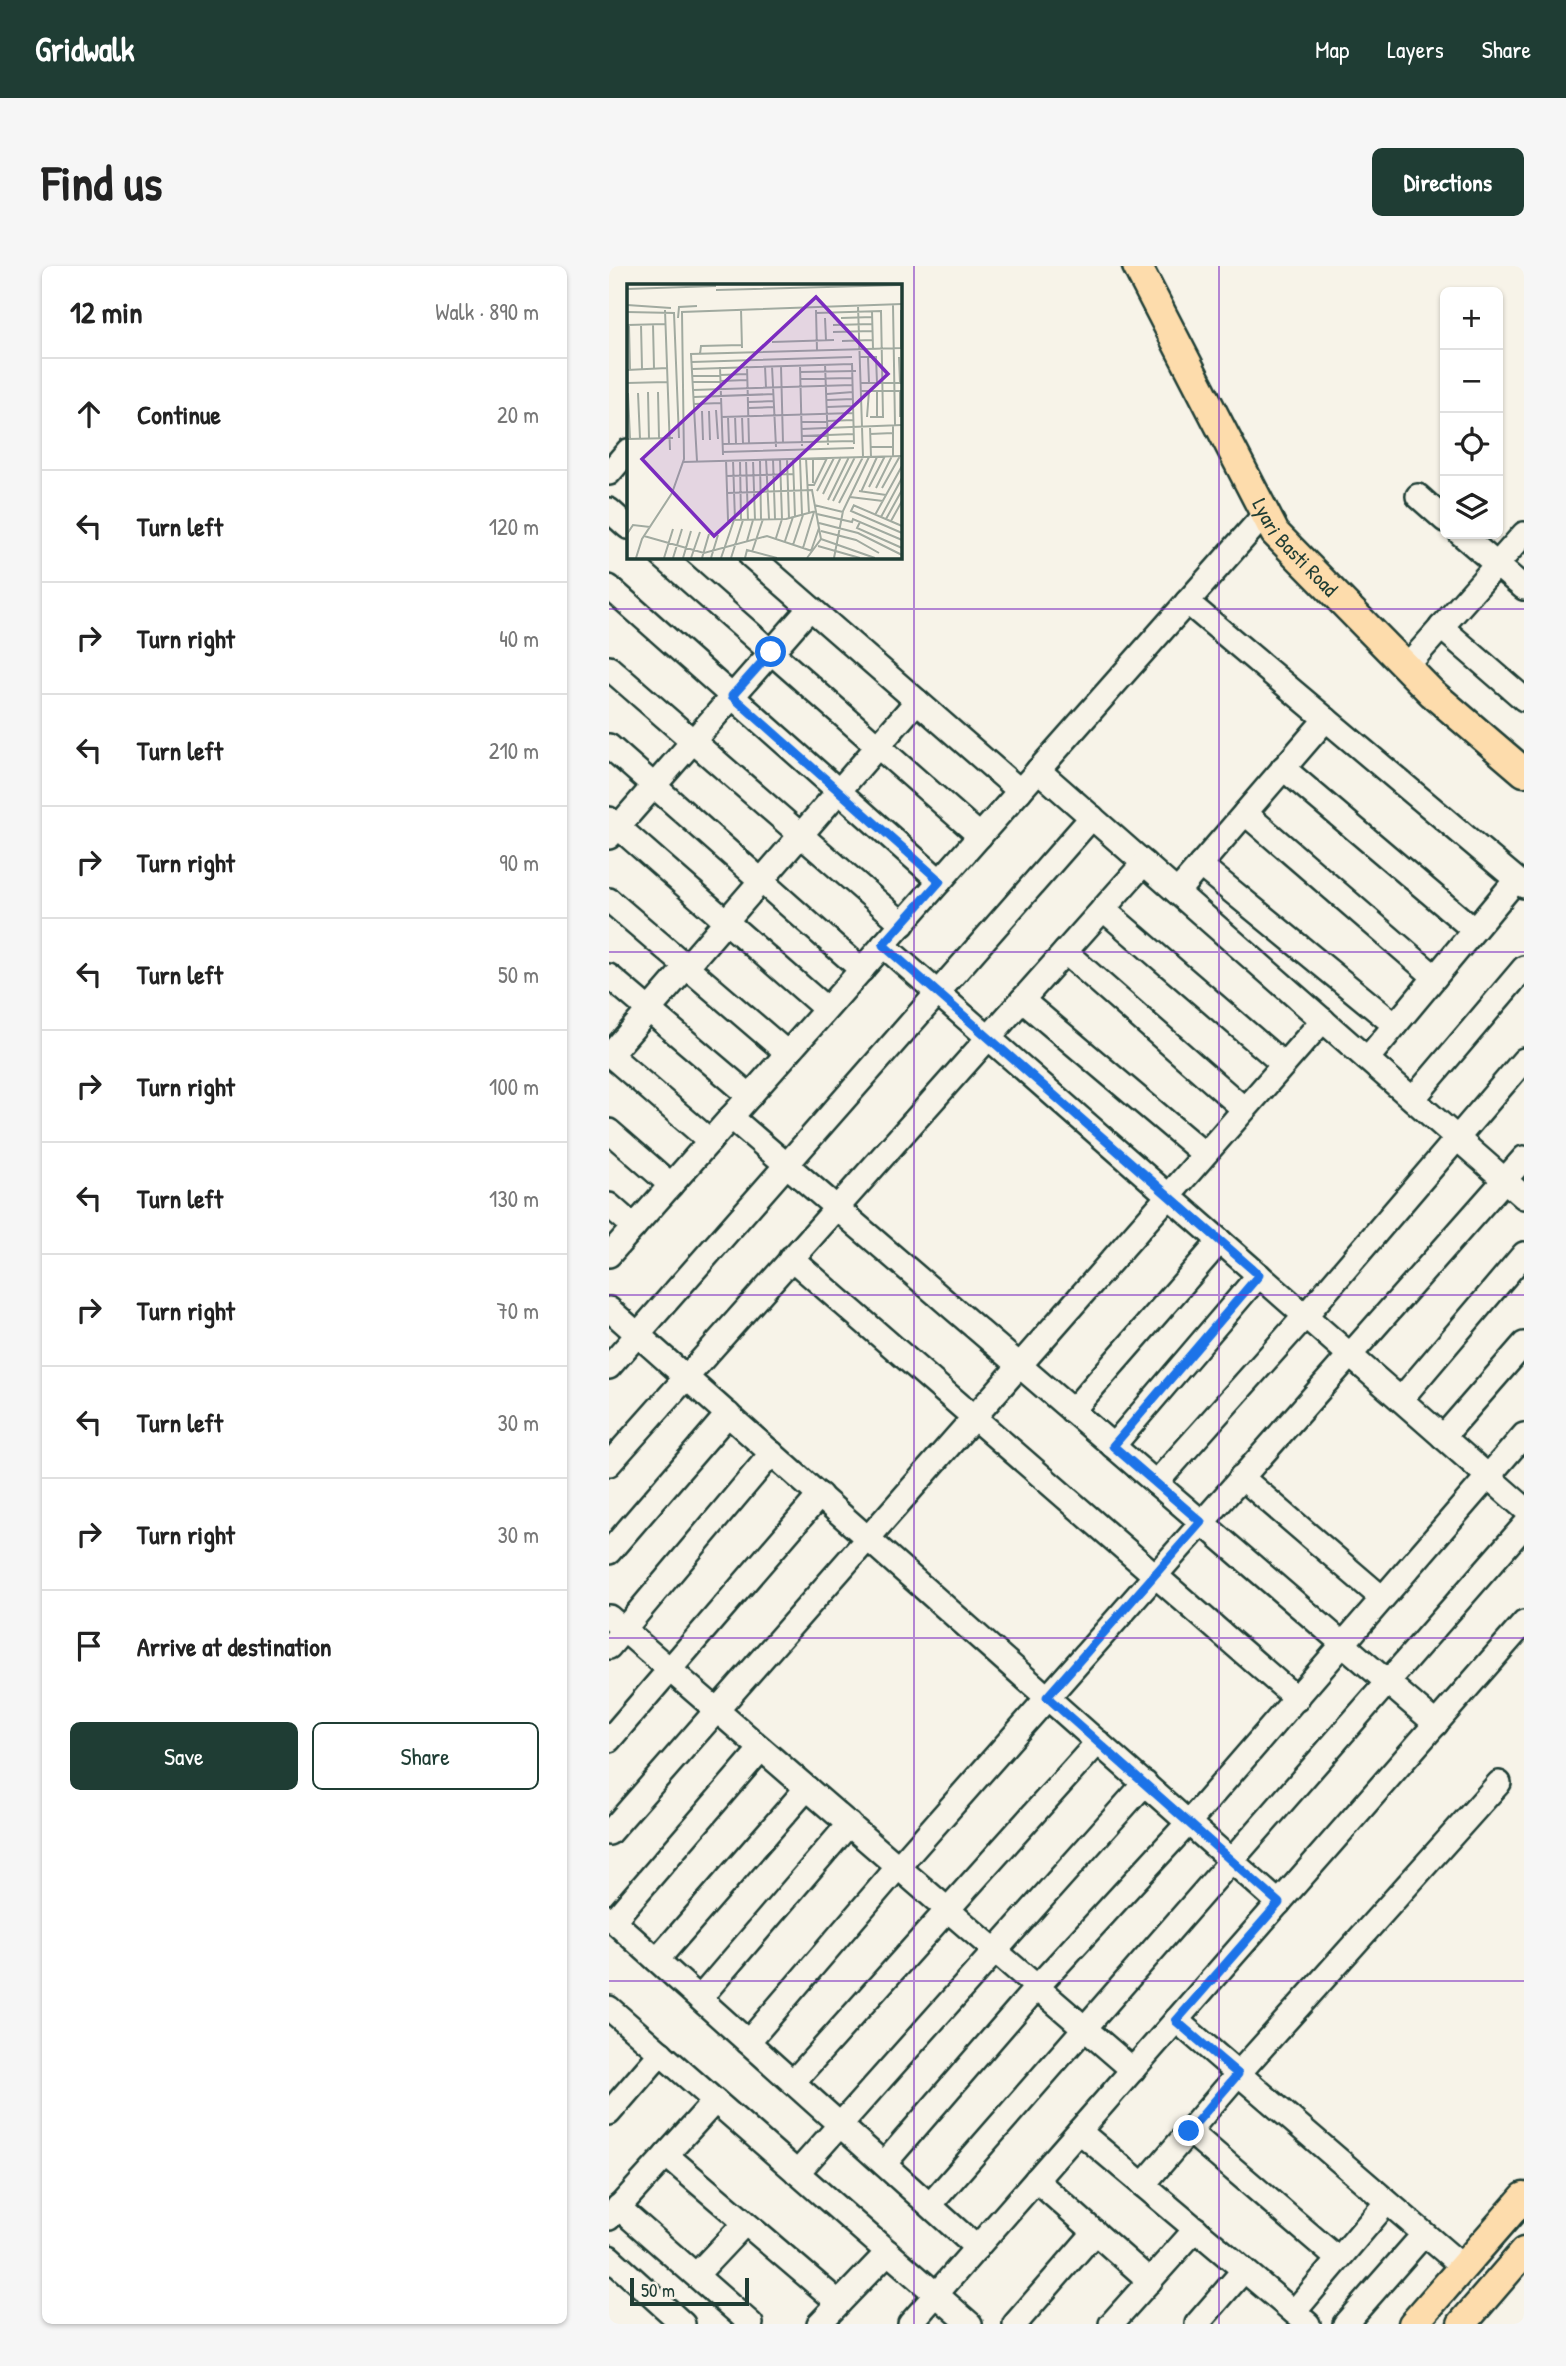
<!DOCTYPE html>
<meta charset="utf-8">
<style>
:root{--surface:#fff;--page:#f6f6f6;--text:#222;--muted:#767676;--line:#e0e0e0;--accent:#1f3d34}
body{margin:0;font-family:"Patrick Hand",sans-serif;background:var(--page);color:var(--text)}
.controls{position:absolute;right:21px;top:21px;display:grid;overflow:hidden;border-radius:10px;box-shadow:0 2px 5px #0004}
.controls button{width:63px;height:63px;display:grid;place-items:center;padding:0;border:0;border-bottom:2px solid var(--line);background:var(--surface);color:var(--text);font:35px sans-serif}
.scale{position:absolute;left:21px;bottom:18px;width:119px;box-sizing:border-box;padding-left:7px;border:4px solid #1f3d34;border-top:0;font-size:19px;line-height:24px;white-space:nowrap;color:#1f3d34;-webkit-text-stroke:5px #f7f3e8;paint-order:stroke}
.stop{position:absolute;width:21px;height:21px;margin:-16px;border:5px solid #1a73e8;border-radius:50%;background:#fff}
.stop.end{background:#1a73e8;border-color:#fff;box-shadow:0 2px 7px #0008}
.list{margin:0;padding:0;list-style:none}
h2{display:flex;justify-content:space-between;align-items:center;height:91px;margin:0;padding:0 28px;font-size:30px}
h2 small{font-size:23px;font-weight:400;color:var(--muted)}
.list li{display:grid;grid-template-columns:46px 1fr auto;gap:21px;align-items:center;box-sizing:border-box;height:112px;padding:0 28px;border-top:2px solid var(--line)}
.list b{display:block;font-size:26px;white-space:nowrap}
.list em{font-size:23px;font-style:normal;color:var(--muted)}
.actions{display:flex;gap:14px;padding:21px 28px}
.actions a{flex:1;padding:16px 0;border:2px solid var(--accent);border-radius:10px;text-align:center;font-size:24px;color:var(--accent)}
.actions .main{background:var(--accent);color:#fff}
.icon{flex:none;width:38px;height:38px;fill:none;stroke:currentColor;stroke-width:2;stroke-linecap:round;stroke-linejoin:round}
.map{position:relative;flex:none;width:915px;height:2058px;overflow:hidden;border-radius:10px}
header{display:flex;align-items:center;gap:42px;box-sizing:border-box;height:98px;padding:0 35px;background:var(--accent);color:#fff}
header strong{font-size:33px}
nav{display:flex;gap:38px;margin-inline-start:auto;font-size:24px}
.intro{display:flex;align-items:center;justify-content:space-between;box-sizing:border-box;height:168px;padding:0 42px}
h1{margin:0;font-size:49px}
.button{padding:18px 32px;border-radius:10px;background:var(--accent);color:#fff;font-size:24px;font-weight:700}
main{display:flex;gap:42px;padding:0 42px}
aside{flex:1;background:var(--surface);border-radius:10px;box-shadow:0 2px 5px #0004}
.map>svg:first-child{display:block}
</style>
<header>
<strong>Gridwalk</strong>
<nav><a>Map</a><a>Layers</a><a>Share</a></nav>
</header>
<div class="intro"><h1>Find us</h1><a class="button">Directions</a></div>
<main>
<aside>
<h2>12 min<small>Walk · 890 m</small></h2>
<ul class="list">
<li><svg class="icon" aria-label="ahead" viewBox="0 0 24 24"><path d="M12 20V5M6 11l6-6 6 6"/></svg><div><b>Continue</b></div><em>20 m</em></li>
<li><svg class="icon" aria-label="left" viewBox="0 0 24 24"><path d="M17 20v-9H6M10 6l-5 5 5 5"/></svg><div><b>Turn left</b></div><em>120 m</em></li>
<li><svg class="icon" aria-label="right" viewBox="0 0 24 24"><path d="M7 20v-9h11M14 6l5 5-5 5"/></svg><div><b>Turn right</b></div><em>40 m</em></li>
<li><svg class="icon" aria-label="left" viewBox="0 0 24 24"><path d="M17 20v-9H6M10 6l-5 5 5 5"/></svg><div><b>Turn left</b></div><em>210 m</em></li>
<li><svg class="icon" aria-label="right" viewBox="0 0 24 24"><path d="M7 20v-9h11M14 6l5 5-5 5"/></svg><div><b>Turn right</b></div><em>90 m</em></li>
<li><svg class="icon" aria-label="left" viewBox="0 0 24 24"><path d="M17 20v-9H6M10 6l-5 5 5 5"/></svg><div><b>Turn left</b></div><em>50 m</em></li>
<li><svg class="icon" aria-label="right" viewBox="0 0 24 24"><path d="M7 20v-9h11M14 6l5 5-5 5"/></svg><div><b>Turn right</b></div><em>100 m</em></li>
<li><svg class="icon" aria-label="left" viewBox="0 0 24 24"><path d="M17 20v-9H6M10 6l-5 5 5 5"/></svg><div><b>Turn left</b></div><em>130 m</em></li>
<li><svg class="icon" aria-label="right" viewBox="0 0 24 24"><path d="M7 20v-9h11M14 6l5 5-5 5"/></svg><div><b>Turn right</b></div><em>70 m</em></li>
<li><svg class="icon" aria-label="left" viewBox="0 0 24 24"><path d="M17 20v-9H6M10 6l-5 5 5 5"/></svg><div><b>Turn left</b></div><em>30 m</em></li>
<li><svg class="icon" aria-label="right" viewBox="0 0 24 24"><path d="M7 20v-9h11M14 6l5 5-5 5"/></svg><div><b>Turn right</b></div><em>30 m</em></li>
<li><svg class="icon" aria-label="arrive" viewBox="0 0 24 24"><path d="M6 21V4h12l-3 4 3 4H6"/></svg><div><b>Arrive at destination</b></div></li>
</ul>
<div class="actions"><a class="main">Save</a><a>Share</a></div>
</aside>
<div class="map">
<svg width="915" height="2058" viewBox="0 0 915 2058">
<rect width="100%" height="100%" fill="#f7f3e8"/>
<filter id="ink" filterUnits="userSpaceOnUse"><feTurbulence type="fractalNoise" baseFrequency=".0143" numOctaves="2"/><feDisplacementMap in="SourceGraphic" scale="14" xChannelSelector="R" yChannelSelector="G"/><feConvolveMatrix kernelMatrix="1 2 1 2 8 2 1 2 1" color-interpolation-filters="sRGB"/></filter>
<g filter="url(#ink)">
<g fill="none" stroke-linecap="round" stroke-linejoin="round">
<g stroke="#1f3d34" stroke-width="28">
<g id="minor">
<path d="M0 207 19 185"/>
<path d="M809 230 836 254"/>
<path d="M0 244 19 261"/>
<path d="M852 268 915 322"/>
<path d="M53 290 371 570"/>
<path d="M142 290 411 525"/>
<path d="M0 321 331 615"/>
<path d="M578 336 915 620"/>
<path d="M832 361 915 433"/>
<path d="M797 401 915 268"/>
<path d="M0 402 294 658"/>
<path d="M0 480 253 704"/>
<path d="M674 502 865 664"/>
<path d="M429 504 915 931"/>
<path d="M636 547 826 711"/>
<path d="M0 553 217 743"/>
<path d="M0 571 201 342"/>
<path d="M591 599 786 759"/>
<path d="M568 626 717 453"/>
<path d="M0 634 178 787"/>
<path d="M494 643 674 798"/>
<path d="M274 679 915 1242"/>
<path d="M456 686 635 843"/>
<path d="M0 710 141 830"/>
<path d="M413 734 595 888"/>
<path d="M0 788 101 875"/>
<path d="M0 790 308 435"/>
<path d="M758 793 907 614"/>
<path d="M804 833 915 702"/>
<path d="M122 851 827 1458"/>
<path d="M0 865 62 919"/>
<path d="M0 939 25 961"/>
<path d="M0 989 656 248"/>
<path d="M182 992 688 1433"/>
<path d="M0 1043 670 1637"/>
<path d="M0 1101 483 551"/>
<path d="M792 1133 915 988"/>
<path d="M463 1145 611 975"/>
<path d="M834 1171 915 1078"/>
<path d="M504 1180 650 1009"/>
<path d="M0 1198 535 597"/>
<path d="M632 1211 773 1332"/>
<path d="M547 1217 696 1050 915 794"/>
<path d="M0 1286 119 1148"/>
<path d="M0 1351 524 1804"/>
<path d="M0 1381 163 1187"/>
<path d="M0 1474 211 1229"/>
<path d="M0 1567 714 754"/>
<path d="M0 1651 368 1982"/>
<path d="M4 1655 152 1483"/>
<path d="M48 1694 198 1522"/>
<path d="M91 1732 240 1558"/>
<path d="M0 1742 361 2058"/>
<path d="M567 1754 854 2001"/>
<path d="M139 1776 289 1601 915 892"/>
<path d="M184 1816 489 1476"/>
<path d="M0 1847 52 1787"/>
<path d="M470 1865 699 2058"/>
<path d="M580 1865 729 1993"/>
<path d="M57 1889 230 2037"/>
<path d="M275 1898 428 1721 580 1556 915 1169"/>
<path d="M188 1907 536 1517"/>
<path d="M427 1914 541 2015"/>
<path d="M534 1919 629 1808 890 1517"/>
<path d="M321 1939 915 1260"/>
<path d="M9 1941 142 2058"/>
<path d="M0 1952 106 1835"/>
<path d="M0 1991 74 2058"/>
<path d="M87 2009 136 1957"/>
<path d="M685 2046 778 1936"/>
<path d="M210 2058 279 1986"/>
<path d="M301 2058 915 1357"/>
<path d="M406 2058 486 1966"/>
<path d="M502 2058 587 1963"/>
<path d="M588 2058 635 2004"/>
<path d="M736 2058 815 1968"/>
</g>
</g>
<g stroke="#1f3d34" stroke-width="33">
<g id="major">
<path id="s1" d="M528 0 666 267 823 427 915 506"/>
<path d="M804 2058 915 1931"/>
<path d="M853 2058 915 1986"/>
</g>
</g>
<use href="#minor" stroke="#f7f3e8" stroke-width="23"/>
<use href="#major" stroke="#fddcac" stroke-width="28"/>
</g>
</g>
<g fill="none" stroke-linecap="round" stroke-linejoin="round" filter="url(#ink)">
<path stroke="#1a73e8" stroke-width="9" d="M162 386 123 430 331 615 274 679 650 1009 504 1180 592 1256 438 1431 670 1637 567 1755 629 1808 580 1865"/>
</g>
<path fill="none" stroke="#7b2cbf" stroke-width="2" stroke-opacity="0.55" d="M305 0V2058M610 0V2058M0 343H915M0 686H915M0 1029H915M0 1372H915M0 1715H915"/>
<g text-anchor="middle" stroke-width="5" stroke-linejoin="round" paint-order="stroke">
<g font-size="21" fill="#1f3d34" stroke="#f7f3e8">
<text dy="7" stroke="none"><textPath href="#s1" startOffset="324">Lyari Basti Road</textPath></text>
</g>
</g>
<g transform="translate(18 18)">
<rect width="275" height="275" fill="#f7f3e8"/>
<path fill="none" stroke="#a1aaa0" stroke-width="2" d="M0 5 89 2M89 6 275 1M0 21 44 24M266 21 268 141M114 25 115 64M38 26 43 166M189 26 190 67M274 26V64M245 27 246 65M0 28 47 29 52 154M189 29 254 27 256 133H243M51 34 52 23 70 22M198 34 199 57M214 34 246 33M14 40 15 85M26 40 27 85M0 41 38 40M2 41 3 86M206 41 246 40M206 48 246 47M215 57 246 56M145 58 207 56M73 70 74 62 115 61M233 73H249L250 99M241 73 242 99M272 73 273 99M65 78 225 73M225 79 227 160M198 80 201 161M173 81 175 162M120 82 122 160M138 82 139 104M145 82 149 163M154 82 156 159M93 83 96 171M65 85 225 80M0 86 40 84M173 88 229 87M66 92 120 90M173 95 226 94M66 98 120 96M0 99 40 98M233 99H275M66 106 226 101M234 107H275M250 107V133M273 107V133M21 108 22 155M31 108 32 154M1 109 3 155M11 109 13 155M200 110 226 108M67 113 147 110M200 116 226 115M121 118 147 117M67 120 94 119M200 123 226 122M121 124 147 123M89 126 91 155M75 127 76 156M82 127 83 156M108 132 109 160M115 132 116 160M94 133 226 129M101 133 102 160M240 133 242 107M174 138 226 136M266 141V172M243 142 244 173M174 145 275 141M243 150 266 149M174 152 227 150M0 155 46 154M95 160 227 157M244 163H266M95 168 227 164M179 174 182 229M186 174V199M139 175 142 235M146 175 148 235M160 175 162 235M166 175 168 233M173 175 175 231M99 176 101 236 159 235 189 227M106 176 108 236M113 176 114 236M119 176 121 236M126 176 128 236M133 176 134 235M70 177 64 70 275 64M56 178 275 172M99 192 167 190M180 201H187L200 174M242 203 258 172M249 204 265 172M255 204 273 172M190 207 207 174M232 207 259 211M234 208 250 173M100 209 185 206 194 255 180 274M196 210 214 173M223 213 256 217M201 216 222 173M206 217 228 173M212 219 236 173 231 22M187 221 216 228M226 221 275 242M227 221 224 227 275 249M190 230 225 238 226 235 275 256M248 231 275 182M254 233 275 194M259 235 275 206M264 237 275 217M233 238 230 244 275 264M192 239 231 249 275 271M194 247 229 256 252 269M0 250 6 241 23 243M17 252 77 269 140 252 185 267M149 254 155 235 153 175M194 255 248 274M120 257 126 236M158 257 166 233M166 261 176 231M191 262 233 274M176 264 187 228M184 267 192 244M125 268 136 235M9 274 15 255 45 209 57 175 55 28 275 20M37 274 46 245M46 274 55 245M56 274 64 247M64 274 73 248M75 274 82 250M84 274 91 251M94 274 107 236M104 274 116 236M118 274 120 266 150 274M207 274 216 227 242 173"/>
<path fill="#7b2cbf" fill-opacity="0.15" stroke="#7b2cbf" stroke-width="3.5" d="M189 13 261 90 87 252 15 175Z"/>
<rect width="275" height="275" fill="none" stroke="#1f3d34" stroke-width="3.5"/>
</g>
</svg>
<div class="controls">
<button>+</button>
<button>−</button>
<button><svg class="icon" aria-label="locate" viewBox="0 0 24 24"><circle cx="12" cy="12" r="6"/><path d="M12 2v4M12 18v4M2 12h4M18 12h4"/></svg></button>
<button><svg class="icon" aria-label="layers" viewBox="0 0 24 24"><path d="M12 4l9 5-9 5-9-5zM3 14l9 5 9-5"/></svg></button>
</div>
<div class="scale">50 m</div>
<div class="stop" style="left:162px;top:386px"></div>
<div class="stop end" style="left:580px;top:1865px"></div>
</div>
</main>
